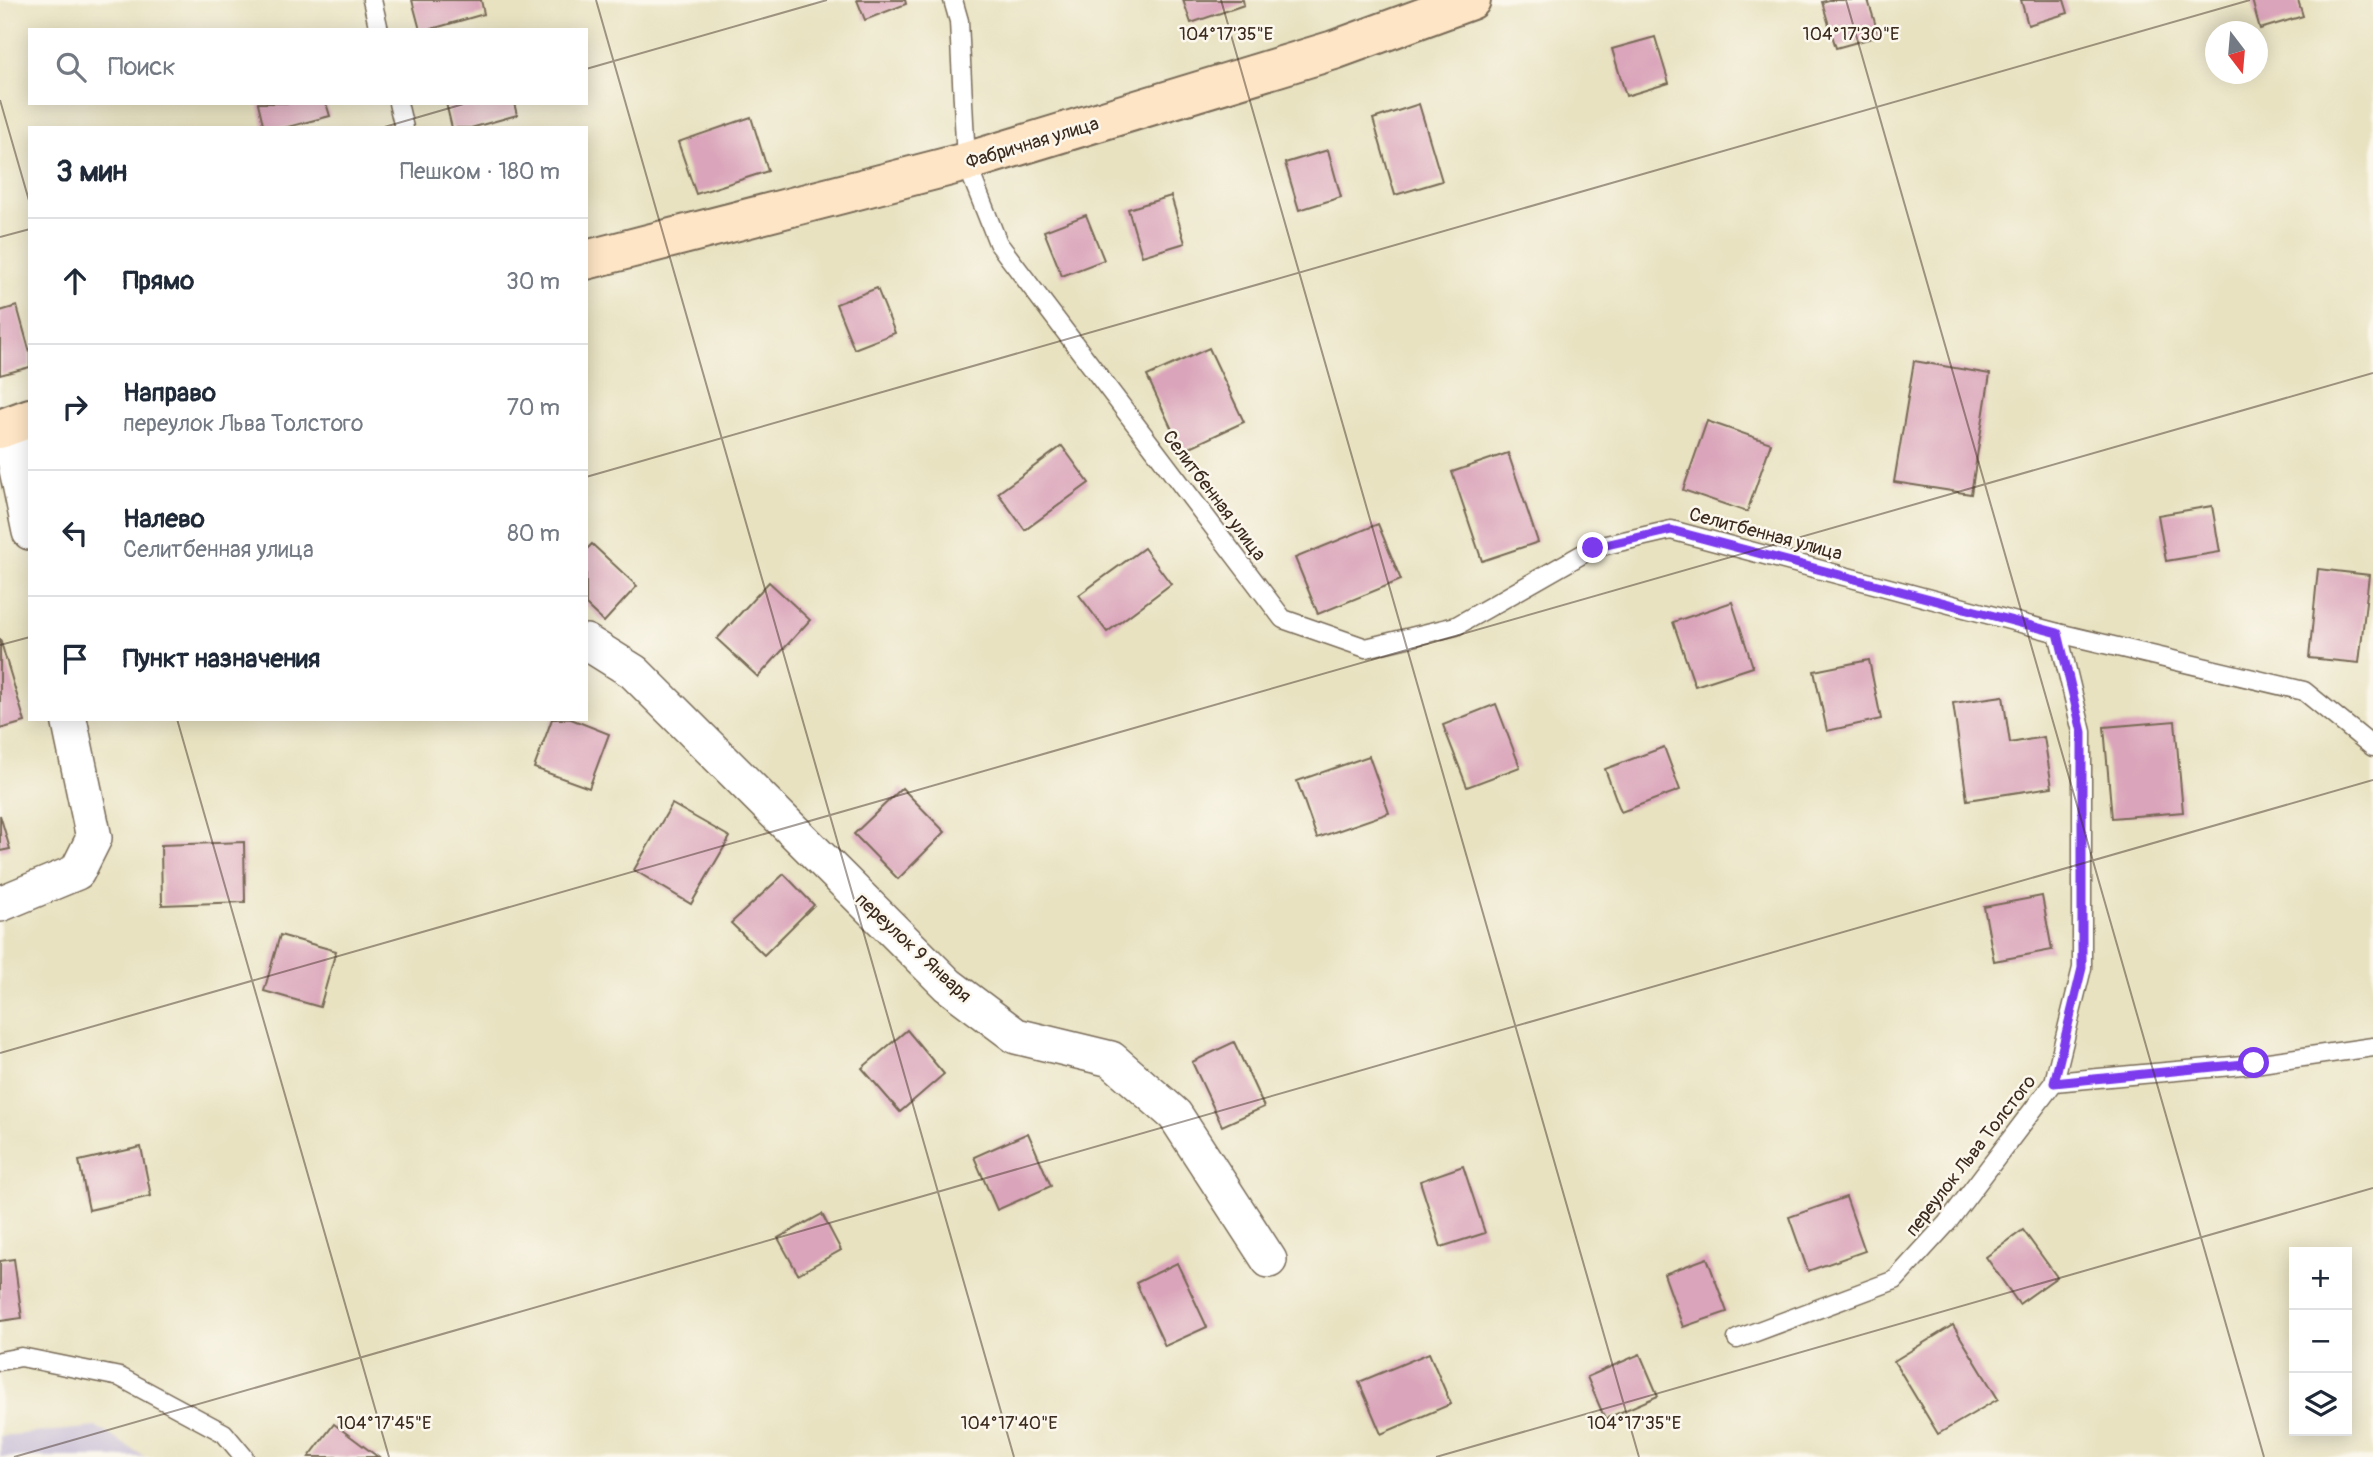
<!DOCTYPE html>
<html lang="ru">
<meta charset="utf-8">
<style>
:root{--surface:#fff;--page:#f2f2f3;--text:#1f2937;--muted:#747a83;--line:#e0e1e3}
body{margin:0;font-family:Pangolin,sans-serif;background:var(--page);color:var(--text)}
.controls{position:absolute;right:21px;bottom:21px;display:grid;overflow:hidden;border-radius:0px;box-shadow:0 4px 18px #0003}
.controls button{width:63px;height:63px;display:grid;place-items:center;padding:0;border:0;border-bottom:2px solid var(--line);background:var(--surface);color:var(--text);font:35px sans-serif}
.compass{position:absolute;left:2205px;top:21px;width:63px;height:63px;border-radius:50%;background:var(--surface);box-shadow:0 4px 18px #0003;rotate:164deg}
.stop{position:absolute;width:21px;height:21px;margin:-16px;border:5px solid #7c3aed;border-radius:50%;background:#fff}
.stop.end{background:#7c3aed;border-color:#fff;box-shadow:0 2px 7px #0008}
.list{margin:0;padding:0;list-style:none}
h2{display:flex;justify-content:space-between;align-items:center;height:91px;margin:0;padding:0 28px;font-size:30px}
h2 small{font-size:23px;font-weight:400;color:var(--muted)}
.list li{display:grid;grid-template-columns:46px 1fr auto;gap:21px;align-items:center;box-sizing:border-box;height:126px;padding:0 28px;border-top:2px solid var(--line)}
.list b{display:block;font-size:26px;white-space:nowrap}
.list p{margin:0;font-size:23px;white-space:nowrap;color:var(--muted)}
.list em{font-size:23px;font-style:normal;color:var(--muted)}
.icon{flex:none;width:38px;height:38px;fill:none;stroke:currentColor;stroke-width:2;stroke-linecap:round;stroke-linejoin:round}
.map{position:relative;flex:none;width:2373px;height:1457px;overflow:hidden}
.search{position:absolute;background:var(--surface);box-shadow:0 4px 18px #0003;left:28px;top:28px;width:560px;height:77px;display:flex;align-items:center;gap:18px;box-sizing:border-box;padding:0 24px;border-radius:0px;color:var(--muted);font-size:26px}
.panel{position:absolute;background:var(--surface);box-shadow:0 4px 18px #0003;left:28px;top:126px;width:560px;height:595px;border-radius:0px}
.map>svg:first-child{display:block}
</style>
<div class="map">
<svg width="2373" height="1457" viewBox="0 0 2373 1457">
<rect width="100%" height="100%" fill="#fbf7ec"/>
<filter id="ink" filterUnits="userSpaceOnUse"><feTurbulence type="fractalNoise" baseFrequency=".0143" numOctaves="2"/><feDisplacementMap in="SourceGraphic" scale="14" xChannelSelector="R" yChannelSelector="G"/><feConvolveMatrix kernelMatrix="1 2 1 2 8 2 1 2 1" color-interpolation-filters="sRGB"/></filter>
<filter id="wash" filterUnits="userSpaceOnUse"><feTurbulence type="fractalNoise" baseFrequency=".00686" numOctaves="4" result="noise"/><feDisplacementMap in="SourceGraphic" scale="28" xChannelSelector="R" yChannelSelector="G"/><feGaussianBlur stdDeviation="1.57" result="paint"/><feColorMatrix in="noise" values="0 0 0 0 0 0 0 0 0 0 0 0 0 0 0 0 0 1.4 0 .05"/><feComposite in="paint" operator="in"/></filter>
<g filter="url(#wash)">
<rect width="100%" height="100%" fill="#e8e2c1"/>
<path fill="#c9bfd7" d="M97 1427 145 1457H0V1436Z"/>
<g id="blocks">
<g fill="#daa4ba">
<path d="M412 0H481L484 14 428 30H420Z"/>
<path d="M857 0H905L906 4 865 20Z"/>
<path d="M1183 0H1243L1244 5 1191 23Z"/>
<path d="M1829 0H1868L1879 36 1836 48 1822 2Z"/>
<path d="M2021 0H2064L2068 13 2028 25Z"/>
<path d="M2252 0H2298L2303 16 2260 29Z"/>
<path d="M1655 37 1669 83 1626 96 1612 49Z"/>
<path d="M258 103H326L330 116 284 128H264Z"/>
<path d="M446 103H514L517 115 471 128H452Z"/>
<path d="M1419 104 1442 181 1395 195 1373 119Z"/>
<path d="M751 117 768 171 696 194 678 142Z"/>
<path d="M1328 150 1341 197 1299 210 1285 163Z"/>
<path d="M1171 196 1185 243 1142 256 1128 209Z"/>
<path d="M1086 215 1104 260 1062 276 1044 231Z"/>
<path d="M877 288 895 333 854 349 836 304Z"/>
<path d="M17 306 30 353V367L0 375V311Z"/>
<path d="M1209 348 1244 422 1182 451 1147 376Z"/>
<path d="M1914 361 1990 374 1971 494 1894 482Z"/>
<path d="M1707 421 1771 443 1747 512 1683 490Z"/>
<path d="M1062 446 1089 483 1025 530 998 493Z"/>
<path d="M1508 453 1538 542 1482 561 1452 472Z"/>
<path d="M2212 506 2220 552 2166 561 2158 515Z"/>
<path d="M1378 524 1401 580 1318 614 1295 558Z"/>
<path d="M592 544 637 586 604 622 586 605V550Z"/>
<path d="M1144 548 1171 584 1107 632 1079 595Z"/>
<path d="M2318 569 2369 575 2359 663 2309 658Z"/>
<path d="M769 582 810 620 758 677 717 639Z"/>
<path d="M1732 602 1753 667 1695 686 1673 622Z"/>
<path d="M0 639 25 722 0 729Z"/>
<path d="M1869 660 1881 719 1827 731 1814 671Z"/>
<path d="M2003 696 2010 743 2044 737 2052 787 1967 800 1953 703Z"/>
<path d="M1496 704 1520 767 1467 787 1443 725Z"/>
<path d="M552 719H571L609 734 589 788 534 768Z"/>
<path d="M2175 721 2183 812 2112 818 2104 727Z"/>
<path d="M1664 747 1680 790 1621 812 1605 769Z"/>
<path d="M1369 756 1389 813 1317 838 1297 781Z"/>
<path d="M902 788 945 832 898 879 854 834Z"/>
<path d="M672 804 730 837 691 904 634 870Z"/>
<path d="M0 815 10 849 0 851Z"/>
<path d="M244 842 245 902 162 905 161 845Z"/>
<path d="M784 874 814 905 764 955 731 923Z"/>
<path d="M2042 896 2052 950 1994 961 1984 907Z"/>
<path d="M280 935 336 951 320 1007 264 991Z"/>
<path d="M907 1030 944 1074 900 1112 862 1068Z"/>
<path d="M1234 1042 1264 1107 1222 1126 1192 1062Z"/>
<path d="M1028 1133 1051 1186 997 1210 974 1157Z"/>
<path d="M141 1147 151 1196 89 1210 79 1161Z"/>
<path d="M1463 1166 1485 1233 1441 1247 1420 1181Z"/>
<path d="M1846 1197 1865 1251 1808 1271 1789 1217Z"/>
<path d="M822 1214 841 1250 798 1274 778 1238Z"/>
<path d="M2023 1230 2057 1277 2019 1304 1986 1257Z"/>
<path d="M1707 1258 1727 1312 1683 1327 1664 1274Z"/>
<path d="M14 1259 22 1318 0 1321V1261Z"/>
<path d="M1177 1263 1207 1327 1165 1346 1136 1283Z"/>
<path d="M1953 1325 1998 1399 1938 1434 1894 1361Z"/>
<path d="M1429 1353 1451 1404 1381 1434 1359 1382Z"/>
<path d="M1640 1354 1658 1396 1605 1419 1587 1377Z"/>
<path d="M334 1424 378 1457H309Z"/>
</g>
</g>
</g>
<g filter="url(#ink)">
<use href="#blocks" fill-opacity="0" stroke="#786a57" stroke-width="2"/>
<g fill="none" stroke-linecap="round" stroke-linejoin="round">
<g stroke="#786a57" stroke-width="21">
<g id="lane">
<path d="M372 0 379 30"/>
<path d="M953 0 959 21 966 162 998 243 1283 619 1366 648 1456 626 1593 548 1671 530 2058 633 2304 691 2373 747"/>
<path d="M398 103 404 128"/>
<path d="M2054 1082 2254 1064 2373 1047"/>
<path d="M1737 1339 1895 1280 1947 1223 2054 1082 2082 968V732L2058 633"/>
<path d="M0 1361 21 1357 120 1377 224 1433 244 1457"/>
</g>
</g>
<g stroke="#786a57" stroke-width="38">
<g id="street">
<path d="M30 430 8 426 30 532"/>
<path d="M586 642 634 672 948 985 1016 1036 1111 1059 1175 1115 1269 1260"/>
<path d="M0 904 77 872 94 838 69 719"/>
</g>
</g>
<g stroke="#786a57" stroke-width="42">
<g id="secondary">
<path d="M586 260 966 162 1334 50 1471 0"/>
<path d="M0 429 30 418"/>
</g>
</g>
<use href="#lane" stroke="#fff" stroke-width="18"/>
<use href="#street" stroke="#fff" stroke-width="35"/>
<use href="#secondary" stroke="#fee5c5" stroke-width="38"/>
</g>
</g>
<g fill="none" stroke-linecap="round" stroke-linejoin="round" filter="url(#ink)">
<path stroke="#7c3aed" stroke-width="9" d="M1593 548 1671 530 2058 633 2082 732V968L2054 1083 2254 1063"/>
</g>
<path fill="none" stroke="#3b2a1e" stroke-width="2" stroke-opacity="0.45" d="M596 0 1014 1457M1221 0 1639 1457M1846 0 2264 1457M586 69 827 0M0 100 30 204M381 128 467 103M0 237 30 229M586 477 2250 0M0 645 30 637M177 719 389 1457M0 1053 2373 373M14 1457 2373 780M1436 1457 2373 1188"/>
<g text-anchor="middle" stroke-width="5" stroke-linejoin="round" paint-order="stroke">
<g font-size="19" fill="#3b2a1e" stroke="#fbf7ec">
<text transform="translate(1032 142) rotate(-17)" y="7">Фабричная улица</text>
<text transform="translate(1215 495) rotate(53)" y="7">Селитбенная улица</text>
<text transform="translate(1766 533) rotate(15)" y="7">Селитбенная улица</text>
<text transform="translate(914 947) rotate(43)" y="7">переулок 9 Января</text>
<text transform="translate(1970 1155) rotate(-52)" y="7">переулок Льва Толстого</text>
</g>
</g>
<g font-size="18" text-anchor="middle" fill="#3b2a1e" stroke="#fbf7ec" stroke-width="5" stroke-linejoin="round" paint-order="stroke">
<text x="1226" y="40">104°17'35"E</text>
<text x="1851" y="40">104°17'30"E</text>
<text x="384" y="1429">104°17'45"E</text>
<text x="1009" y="1429">104°17'40"E</text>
<text x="1634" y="1429">104°17'35"E</text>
</g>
</svg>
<div class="controls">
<button>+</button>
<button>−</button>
<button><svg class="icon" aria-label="layers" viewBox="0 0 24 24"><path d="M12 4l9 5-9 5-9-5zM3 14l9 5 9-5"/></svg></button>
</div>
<svg class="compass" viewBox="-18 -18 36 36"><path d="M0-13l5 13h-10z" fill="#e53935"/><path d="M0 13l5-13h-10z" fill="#747a83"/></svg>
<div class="stop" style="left:2254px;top:1063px"></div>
<div class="stop end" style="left:1593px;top:548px"></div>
<div class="search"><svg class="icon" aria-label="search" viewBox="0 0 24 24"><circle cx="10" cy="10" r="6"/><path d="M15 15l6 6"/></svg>Поиск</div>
<section class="panel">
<h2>3 мин<small>Пешком · 180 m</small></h2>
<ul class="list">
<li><svg class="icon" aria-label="ahead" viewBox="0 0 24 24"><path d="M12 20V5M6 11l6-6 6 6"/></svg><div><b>Прямо</b></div><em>30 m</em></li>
<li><svg class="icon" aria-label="right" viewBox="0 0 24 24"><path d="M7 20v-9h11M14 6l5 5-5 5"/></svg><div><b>Направо</b><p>переулок Льва Толстого</p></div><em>70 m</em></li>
<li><svg class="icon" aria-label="left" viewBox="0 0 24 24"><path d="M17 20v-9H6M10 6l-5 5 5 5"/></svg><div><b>Налево</b><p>Селитбенная улица</p></div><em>80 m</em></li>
<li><svg class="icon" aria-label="arrive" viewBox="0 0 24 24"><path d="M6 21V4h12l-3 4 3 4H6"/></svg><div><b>Пункт назначения</b></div></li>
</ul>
</section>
</div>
